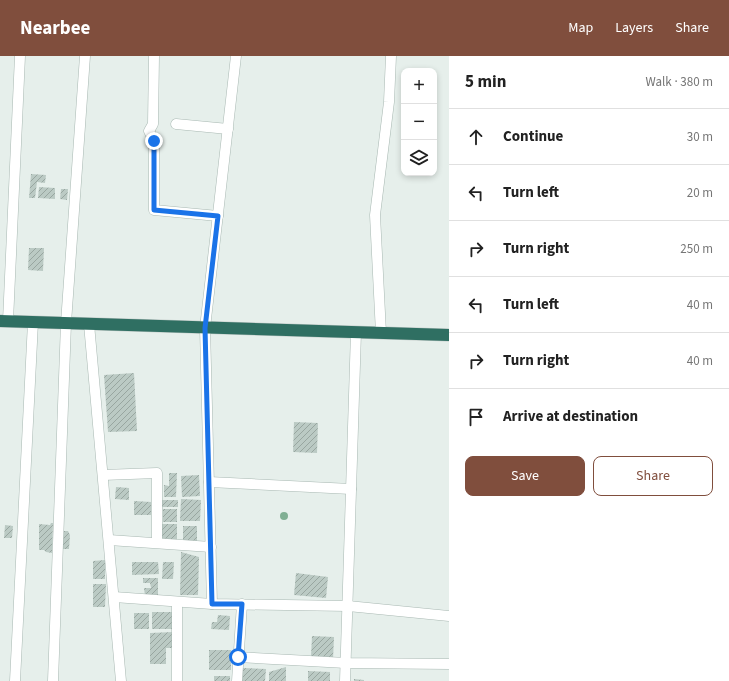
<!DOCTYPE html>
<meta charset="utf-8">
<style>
:root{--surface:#fff;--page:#f2f2f2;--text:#222;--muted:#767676;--line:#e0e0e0;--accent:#804e3d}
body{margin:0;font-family:"Source Sans 3",sans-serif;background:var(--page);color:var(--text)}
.controls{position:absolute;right:12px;top:12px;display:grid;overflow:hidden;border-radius:8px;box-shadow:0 2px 6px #0003}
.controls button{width:36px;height:36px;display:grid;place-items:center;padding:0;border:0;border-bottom:1px solid var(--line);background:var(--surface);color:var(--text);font:20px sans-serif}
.stop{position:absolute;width:12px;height:12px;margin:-9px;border:3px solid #1a73e8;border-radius:50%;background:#fff}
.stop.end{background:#1a73e8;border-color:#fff;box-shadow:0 1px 4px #0008}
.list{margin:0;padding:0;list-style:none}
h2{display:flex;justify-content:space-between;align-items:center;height:52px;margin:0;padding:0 16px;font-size:17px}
h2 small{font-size:13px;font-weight:400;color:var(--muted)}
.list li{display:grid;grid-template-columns:26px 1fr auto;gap:12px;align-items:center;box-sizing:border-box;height:56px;padding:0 16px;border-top:1px solid var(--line)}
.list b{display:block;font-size:15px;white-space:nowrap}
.list em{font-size:13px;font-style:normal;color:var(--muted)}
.actions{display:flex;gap:8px;padding:12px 16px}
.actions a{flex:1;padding:9px 0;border:1px solid var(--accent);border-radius:8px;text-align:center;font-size:14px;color:var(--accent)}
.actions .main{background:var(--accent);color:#fff}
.icon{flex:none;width:22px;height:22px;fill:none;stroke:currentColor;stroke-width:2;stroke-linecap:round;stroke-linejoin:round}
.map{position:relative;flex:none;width:449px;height:625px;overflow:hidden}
header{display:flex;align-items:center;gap:24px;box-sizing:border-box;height:56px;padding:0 20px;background:var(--accent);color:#fff}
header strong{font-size:19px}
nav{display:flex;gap:22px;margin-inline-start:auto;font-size:14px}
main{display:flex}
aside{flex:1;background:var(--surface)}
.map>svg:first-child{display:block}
</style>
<header>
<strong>Nearbee</strong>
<nav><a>Map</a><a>Layers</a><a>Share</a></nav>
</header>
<main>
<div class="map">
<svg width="449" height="625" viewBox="0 0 449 625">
<defs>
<pattern id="building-hatch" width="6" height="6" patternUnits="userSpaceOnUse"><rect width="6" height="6" fill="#bbcac4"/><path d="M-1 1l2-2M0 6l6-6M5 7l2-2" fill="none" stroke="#98a6a0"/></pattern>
</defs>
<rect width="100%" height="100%" fill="#e6efeb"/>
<g fill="url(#building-hatch)">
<path d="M31 118 46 119 45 127 37 126 35 142H29Z"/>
<path d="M39 131 55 132V143L38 142Z"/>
<path d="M61 133H68L67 144 60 143Z"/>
<path d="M29 192H44L43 215 28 214Z"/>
<path d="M134 317 137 375 108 376 104 319Z"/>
<path d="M294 366 318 367 317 397 293 396Z"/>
<path d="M169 417H177L176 441H164V429L169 430Z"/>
<path d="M199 419 200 440 182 441 181 420Z"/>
<path d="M116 431 129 432V444L115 443Z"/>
<path d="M181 443 201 444 200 465H180Z"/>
<rect x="160" y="444" width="18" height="7"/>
<path d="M134 445 151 446V459H134Z"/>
<rect x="163" y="453" width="14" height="13"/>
<path d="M51 467H53L52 497 46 496 44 494H39V468L50 469Z"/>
<rect x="160" y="468" width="17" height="17"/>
<path d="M5 469 13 470 12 482H4Z"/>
<rect x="183" y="470" width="14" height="18"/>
<path d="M62 475H68L70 479 69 493H61Z"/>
<path d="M181 496 199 501 198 539H180Z"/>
<path d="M105 504V523H93V505Z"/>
<path d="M132 506H158L159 518 132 519Z"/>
<path d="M163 506H174L173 523H162Z"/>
<path d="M296 517 328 521 326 542 294 539Z"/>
<path d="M143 522H158V540H145L144 532H151L150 527H143Z"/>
<path d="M93 528H106L105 551H93Z"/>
<rect x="152" y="556" width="21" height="17"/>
<rect x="134" y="557" width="15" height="16"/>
<path d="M218 559 230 560 229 574 211 573 212 566H217Z"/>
<path d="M173 576V592H166V608H150V577Z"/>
<path d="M312 580 334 581 333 603 311 601Z"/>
<rect x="209" y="594" width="22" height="20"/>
<path d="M286 611V625H269V616Z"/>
<path d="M243 612 266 613 265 625H242Z"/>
<path d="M308 615 330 616V625H308Z"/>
<rect x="214" y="620" width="16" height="5"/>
<path d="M354 623 364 624V625H354Z"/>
</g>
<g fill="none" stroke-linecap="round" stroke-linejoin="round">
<g stroke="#a8b8b2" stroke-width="11">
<g id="street">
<path d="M154 0 153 68 149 75 154 85V154L218 160"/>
<path d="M176 68 228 73"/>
<path d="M8 265 20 0"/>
<path d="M89 268 121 625"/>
<path d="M381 277 375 159 389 46 391 0"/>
<path d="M103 419 157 417V486"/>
<path d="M209 426 351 433"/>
<path d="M109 484 211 491"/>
<path d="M114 541 212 548 348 550 449 560"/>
<path d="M177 546V625"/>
<path d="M212 548 205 272 236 0"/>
<path d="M238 601 346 607 449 608"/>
<path d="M15 625 33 266"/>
<path d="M53 625 66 267 85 0"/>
<path d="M237 625 242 548"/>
<path d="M345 625 356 276"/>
</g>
</g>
<g stroke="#c2cac8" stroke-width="13">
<path id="highway" d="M0 265 449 279"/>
</g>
<use href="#street" stroke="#fff" stroke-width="10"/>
<use href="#highway" stroke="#2f6f62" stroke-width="12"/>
</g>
<circle fill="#80af93" cx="284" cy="460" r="4"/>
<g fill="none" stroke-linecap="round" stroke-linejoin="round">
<path stroke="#1a73e8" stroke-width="5" d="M154 85V154L218 160 205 272 212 548H242L238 601"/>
</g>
</svg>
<div class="controls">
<button>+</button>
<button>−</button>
<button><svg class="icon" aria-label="layers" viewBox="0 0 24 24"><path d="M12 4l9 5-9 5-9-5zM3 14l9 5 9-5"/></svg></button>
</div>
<div class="stop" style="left:238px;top:601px"></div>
<div class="stop end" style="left:154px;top:85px"></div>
</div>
<aside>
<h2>5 min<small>Walk · 380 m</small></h2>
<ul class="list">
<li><svg class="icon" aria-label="ahead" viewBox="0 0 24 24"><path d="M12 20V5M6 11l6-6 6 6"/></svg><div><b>Continue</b></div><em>30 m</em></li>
<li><svg class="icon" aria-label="left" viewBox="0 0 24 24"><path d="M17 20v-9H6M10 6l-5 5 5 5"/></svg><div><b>Turn left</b></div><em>20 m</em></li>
<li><svg class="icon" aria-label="right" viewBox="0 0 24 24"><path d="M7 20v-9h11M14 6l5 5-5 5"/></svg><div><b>Turn right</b></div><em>250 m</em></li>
<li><svg class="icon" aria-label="left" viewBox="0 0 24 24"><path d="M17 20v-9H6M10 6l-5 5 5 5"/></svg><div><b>Turn left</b></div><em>40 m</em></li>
<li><svg class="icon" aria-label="right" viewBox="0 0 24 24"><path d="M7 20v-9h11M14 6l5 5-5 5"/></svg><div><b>Turn right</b></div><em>40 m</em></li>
<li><svg class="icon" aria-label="arrive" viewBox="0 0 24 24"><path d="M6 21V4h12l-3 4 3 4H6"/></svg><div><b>Arrive at destination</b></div></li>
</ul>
<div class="actions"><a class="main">Save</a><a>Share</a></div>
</aside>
</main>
